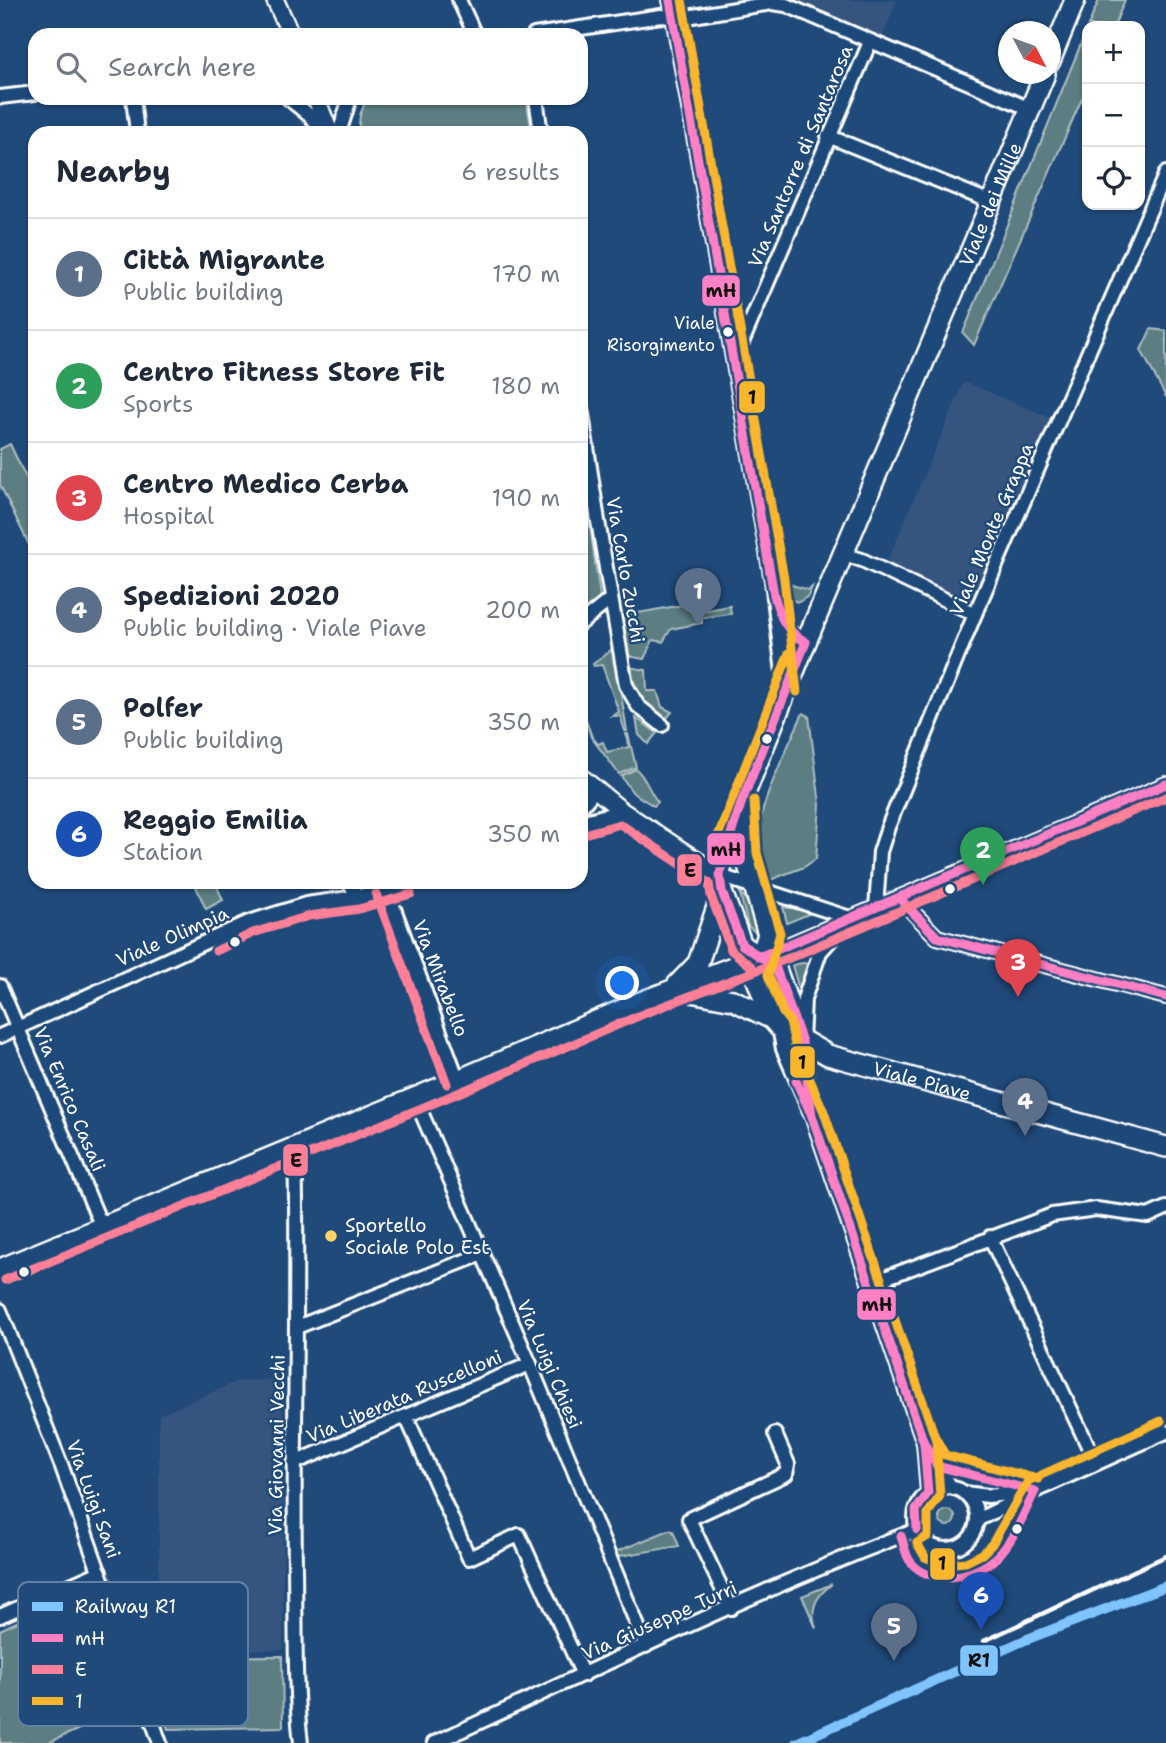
<!DOCTYPE html>
<meta charset="utf-8">
<style>
:root{--surface:#fff;--page:#f6f6f7;--text:#1f2937;--muted:#747a83;--line:#e0e1e3;--accent:#ea580c}
body{margin:0;font-family:"Shantell Sans",sans-serif;background:var(--page);color:var(--text)}
.controls{position:absolute;right:21px;top:21px;display:grid;overflow:hidden;border-radius:14px;box-shadow:0 2px 5px #0004}
.controls button{width:63px;height:63px;display:grid;place-items:center;padding:0;border:0;border-bottom:2px solid var(--line);background:var(--surface);color:var(--text);font:35px sans-serif}
.compass{position:absolute;left:998px;top:21px;width:63px;height:63px;border-radius:50%;background:var(--surface);box-shadow:0 2px 5px #0004;rotate:131deg}
.you{position:absolute;left:623px;top:984px;width:24px;height:24px;margin:-18px;border:5px solid #fff;border-radius:50%;background:#1a73e8;box-shadow:0 0 0 10px #1a73e833}
.badge{display:grid;place-items:center;width:46px;height:46px;border-radius:50%;background:var(--accent);color:#fff;font-size:23px;font-weight:700}
.pin{position:absolute;translate:-50% -58px;filter:drop-shadow(0 2px 4px #0008)}
.pin::after{content:'';position:absolute;top:37px;width:24px;height:21px;background:inherit;clip-path:polygon(0 0,100% 0,50% 100%)}
.list{margin:0;padding:0;list-style:none}
h2{display:flex;justify-content:space-between;align-items:center;height:91px;margin:0;padding:0 28px;font-size:30px}
h2 small{font-size:23px;font-weight:400;color:var(--muted)}
.list li{display:grid;grid-template-columns:46px 1fr auto;gap:21px;align-items:center;box-sizing:border-box;height:112px;padding:0 28px;border-top:2px solid var(--line)}
.list b{display:block;font-size:26px;white-space:nowrap}
.list p{margin:0;font-size:23px;white-space:nowrap;color:var(--muted)}
.list em{font-size:23px;font-style:normal;color:var(--muted)}
.icon{flex:none;width:38px;height:38px;fill:none;stroke:currentColor;stroke-width:2;stroke-linecap:round;stroke-linejoin:round}
.map{position:relative;flex:none;width:1166px;height:1743px;overflow:hidden}
.search{position:absolute;background:var(--surface);box-shadow:0 2px 5px #0004;left:28px;top:28px;width:560px;height:77px;display:flex;align-items:center;gap:18px;box-sizing:border-box;padding:0 24px;border-radius:21px;color:var(--muted);font-size:26px}
.panel{position:absolute;background:var(--surface);box-shadow:0 2px 5px #0004;left:28px;top:126px;width:560px;height:763px;border-radius:21px}
.map>svg:first-child{display:block}
</style>
<div class="map">
<svg width="1166" height="1743" viewBox="0 0 1166 1743">
<rect width="100%" height="100%" fill="#1f4a7a"/>
<filter id="ink" filterUnits="userSpaceOnUse"><feTurbulence type="fractalNoise" baseFrequency=".0143" numOctaves="2"/><feDisplacementMap in="SourceGraphic" scale="14" xChannelSelector="R" yChannelSelector="G"/><feConvolveMatrix kernelMatrix="1 2 1 2 8 2 1 2 1" color-interpolation-filters="sRGB"/></filter>
<g filter="url(#ink)">
<g fill="#35557f">
<path d="M797 0H897L883 36Z"/>
<path d="M964 382 1053 419 974 607 884 569Z"/>
<path d="M283 1379V1650L159 1649V1415L238 1381Z"/>
</g>
<g fill="#5c7e82" stroke="#aebec0" stroke-width="2">
<path d="M1099 0H1125L1114 26H1088Z"/>
<path d="M1087 29V87L974 345 963 333Z"/>
<path d="M367 98H526L532 133H358L360 115Z"/>
<path d="M1151 329 1166 331V397L1141 350Z"/>
<path d="M10 444 35 497V557L0 485V449Z"/>
<path d="M581 464 600 596 599 600 581 614Z"/>
<path d="M785 578 792 585 808 590 812 587 808 596 799 602C786 600 787 589 785 578Z"/>
<path d="M694 603 696 612 730 606 731 614 702 618V623L671 629 663 642 653 640 644 659 628 656 621 616Z"/>
<path d="M611 650 614 651 627 731H625L620 716H612L619 712 602 665 594 666 593 664Z"/>
<path d="M629 667 646 670 647 691H657L662 707 672 712 665 720C644 703 634 695 629 667Z"/>
<path d="M581 706 592 737 598 744 603 742 607 752 629 747 626 734H628L636 767 619 774 591 737Z"/>
<path d="M803 713 809 716 820 805 816 859 804 867 770 880C766 872 760 863 758 855 749 822 789 745 803 713Z"/>
<path d="M636 718 657 733 648 744 639 735Z"/>
<path d="M636 769C646 777 649 792 658 802L654 806 633 793 621 776Z"/>
<path d="M194 882H215L223 900 206 909Z"/>
<path d="M739 890 753 911 756 933 748 926Z"/>
<path d="M783 907 816 911 787 923Z"/>
<path d="M803 963 809 964 800 993 792 965Z"/>
<circle cx="947" cy="1518" r="8"/>
<path d="M669 1530 673 1531 679 1546 615 1557 613 1553Z"/>
<path d="M832 1584C816 1596 809 1609 816 1628L802 1596Z"/>
<path d="M88 1588 136 1704 48 1743H0V1630Z"/>
<path d="M282 1656 283 1727 168 1729 142 1657Z"/>
</g>
<g fill="none" stroke-linecap="round" stroke-linejoin="round">
<g stroke="#fff" stroke-width="18">
<g id="minor">
<path d="M459 0 475 35"/>
<path d="M670 0 772 581 785 690"/>
<path d="M534 35 661 16 681 18 772 3 786 5 1030 109"/>
<path d="M0 97 35 93"/>
<path d="M133 98 137 133"/>
<path d="M288 98 309 115 324 133"/>
<path d="M536 98 541 133"/>
<path d="M339 133 350 98"/>
<path d="M828 136 991 202"/>
<path d="M735 359 870 42"/>
<path d="M581 407 598 521 626 685 638 706 662 725"/>
<path d="M843 554 862 560 975 614"/>
<path d="M780 615C785 630 792 635 806 642"/>
<path d="M581 623 611 599"/>
<path d="M581 807 596 789"/>
<path d="M581 822 622 811"/>
<path d="M720 876 850 918"/>
<path d="M350 882 356 897"/>
<path d="M387 890 458 1080"/>
<path d="M899 898 937 937 1166 997"/>
<path d="M876 908 880 852 888 827 975 614 1166 173"/>
<path d="M759 957 1166 784"/>
<path d="M0 986 102 1227"/>
<path d="M779 1027 783 1049 812 1116 924 1443 928 1493"/>
<path d="M0 1036 249 922 306 904 356 897 408 882"/>
<path d="M415 1098 530 1364 646 1646"/>
<path d="M811 1105 802 1042 804 999 820 952 846 923"/>
<path d="M295 1148C299 1288 293 1428 295 1568 296 1626 294 1685 301 1743"/>
<path d="M990 1237 1096 1463"/>
<path d="M869 1284 1052 1215 1096 1209 1148 1216 1166 1208"/>
<path d="M0 1310 62 1467 160 1743"/>
<path d="M297 1327 482 1254"/>
<path d="M406 1416 469 1558 519 1535 583 1675"/>
<path d="M926 1447 951 1487"/>
<path d="M294 1463 530 1364"/>
<circle cx="946" cy="1518" r="31"/>
<path d="M965 1493 988 1496 1028 1492"/>
<path d="M977 1520 1035 1491 1166 1432"/>
<path d="M731 1608 689 1519 786 1474 788 1464 775 1434"/>
<path d="M0 1616 100 1572"/>
<path d="M434 1743C593 1671 752 1591 917 1530"/>
</g>
</g>
<g stroke="#fff" stroke-width="21">
<g id="tertiary">
<path d="M275 0 291 35"/>
<path d="M316 98 330 133"/>
<path d="M581 777 622 811 720 876"/>
</g>
</g>
<g stroke="#fff" stroke-width="24">
<g id="secondary">
<path d="M1050 61 1075 0"/>
<path id="s1" d="M743 810 745 855 768 934 755 975 772 1019 779 1027 828 1055 1166 1147"/>
<path d="M677 985 698 963 722 892"/>
<path d="M675 989 733 1000 772 1019"/>
<path id="s2" d="M802 1042 775 966 742 945 722 892 720 876 723 858 742 801 806 642 1045 74"/>
<path d="M0 1269 458 1080 638 1003 759 957"/>
</g>
</g>
<use href="#minor" stroke="#1f4a7a" stroke-width="12"/>
<use href="#tertiary" stroke="#1f4a7a" stroke-width="16"/>
<use href="#secondary" stroke="#1f4a7a" stroke-width="19"/>
<path stroke="#fff" stroke-width="4.5" d="M984 1641 1166 1556"/>
<g stroke="#1f4a7a" stroke-width="14">
<g id="bus-1">
<path d="M670 0 774 595C780 617 785 631 806 642L742 801 723 858 720 876 722 892 742 945 775 966 802 1042 812 1116"/>
<path d="M899 898 937 937 1166 997"/>
<path d="M759 957 1166 784"/>
<path d="M796 1081 812 1116 924 1443 928 1493 916 1510 917 1530"/>
<path d="M924 1443 937 1466 1035 1491"/>
<path d="M901 1536C904 1544 905 1554 910 1561 930 1588 977 1577 998 1556 1015 1538 1024 1513 1035 1491"/>
</g>
</g>
<g stroke="#1f4a7a" stroke-width="14">
<g id="bus-2">
<path d="M584 834 620 824 709 883 711 896 731 950 752 967"/>
<path d="M376 894 447 1084"/>
<path d="M216 951 253 933 309 916 359 909 411 894"/>
<path d="M5 1280 463 1091 643 1014 789 958 1166 797"/>
</g>
</g>
<g stroke="#1f4a7a" stroke-width="14">
<g id="bus-3">
<path d="M682 0 784 579 797 692"/>
<path d="M754 800 757 853 780 933 768 975 783 1013 790 1022 795 1045 824 1112 936 1440 940 1496 928 1513V1536L917 1543 925 1557 943 1564 966 1562 982 1554 992 1544 1028 1481 1161 1421"/>
<path d="M718 836 789 653"/>
<path d="M935 1437 945 1455 1038 1479"/>
</g>
</g>
<use href="#bus-1" stroke="#ff80c5" stroke-width="9"/>
<use href="#bus-2" stroke="#ff8098" stroke-width="9"/>
<use href="#bus-3" stroke="#fab62d" stroke-width="9"/>
<g stroke="#1f4a7a" stroke-width="16">
<path id="rail-1" d="M796 1743 1025 1640 1166 1586"/>
</g>
<use href="#rail-1" stroke="#80c4ff" stroke-width="10"/>
</g>
</g>
<g fill="#fff" stroke="#1f4a7a" stroke-width="2.5">
<circle cx="728" cy="332" r="6"/>
<circle cx="767" cy="739" r="6"/>
<circle cx="950" cy="889" r="6"/>
<circle cx="235" cy="942" r="6"/>
<circle cx="24" cy="1272" r="6"/>
<circle cx="1017" cy="1529" r="6"/>
</g>
<circle fill="#ffd166" stroke="#1f4a7a" stroke-width="2.5" cx="331" cy="1236" r="7"/>
<g text-anchor="middle" stroke-width="5" stroke-linejoin="round" paint-order="stroke">
<g font-size="17" fill="#fff" stroke="#1f4a7a" text-anchor="end">
<text x="715" y="329">Viale<tspan x="715" dy="22">Risorgimento</tspan></text>
</g>
<g font-size="19" fill="#fff" stroke="#1f4a7a">
<text transform="translate(800 156) rotate(-67)" y="7">Via Santorre di Santarosa</text>
<text dy="7" stroke="none"><textPath href="#s2" startOffset="917">Viale dei Mille</textPath></text>
<text transform="translate(991 529) rotate(-67)" y="7">Viale Monte Grappa</text>
<text transform="translate(626 570) rotate(80)" y="7">Via Carlo Zucchi</text>
<text transform="translate(172 936) rotate(-24)" y="7">Viale Olimpia</text>
<text transform="translate(441 978) rotate(69)" y="7">Via Mirabello</text>
<text dy="7" stroke="none"><textPath href="#s1" startOffset="382">Viale Piave</textPath></text>
<text transform="translate(70 1099) rotate(67)" y="7">Via Enrico Casali</text>
<text transform="translate(550 1364) rotate(67)" y="7">Via Luigi Chiesi</text>
<text transform="translate(404 1396) rotate(-23)" y="7">Via Liberata Ruscelloni</text>
<text transform="translate(276 1445) rotate(-89)" y="7">Via Giovanni Vecchi</text>
<text transform="translate(94 1499) rotate(70)" y="7">Via Luigi Sani</text>
<text transform="translate(659 1620) rotate(-24)" y="7">Via Giuseppe Turri</text>
</g>
<g font-size="19" fill="#fff" stroke="#1f4a7a" text-anchor="start">
<text x="345" y="1232">Sportello<tspan x="345" dy="22">Sociale Polo Est</tspan></text>
</g>
</g>
<rect x="18" y="1582" width="230" height="144" rx="10" fill="#1f4a7a" stroke="#6280a2" stroke-width="2"/>
<rect x="32" y="1602" width="31" height="9" fill="#80c4ff"/>
<rect x="32" y="1634" width="31" height="8" fill="#ff80c5"/>
<rect x="32" y="1665" width="31" height="9" fill="#ff8098"/>
<rect x="32" y="1697" width="31" height="8" fill="#fab62d"/>
<g font-size="19" fill="#fff">
<text x="75" y="1613">Railway R1</text>
<text x="75" y="1645">mH</text>
<text x="75" y="1676">E</text>
<text x="75" y="1708">1</text>
</g>
<g stroke="#1f4a7a" stroke-width="2.5">
<rect x="701" y="274" width="40" height="33" rx="7" fill="#ff80c5"/>
<rect x="738" y="380" width="28" height="34" rx="7" fill="#fab62d"/>
<rect x="706" y="832" width="40" height="34" rx="7" fill="#ff80c5"/>
<rect x="676" y="853" width="27" height="34" rx="7" fill="#ff8098"/>
<rect x="789" y="1045" width="27" height="34" rx="7" fill="#fab62d"/>
<rect x="282" y="1143" width="27" height="34" rx="7" fill="#ff8098"/>
<rect x="856" y="1288" width="41" height="33" rx="7" fill="#ff80c5"/>
<rect x="929" y="1547" width="27" height="34" rx="7" fill="#fab62d"/>
<rect x="959" y="1644" width="40" height="33" rx="7" fill="#80c4ff"/>
</g>
<g font-size="19" text-anchor="middle" font-weight="bold" fill="#111">
<text x="721" y="297">mH</text>
<text x="752" y="404">1</text>
<text x="726" y="856">mH</text>
<text x="690" y="877">E</text>
<text x="802" y="1069">1</text>
<text x="296" y="1167">E</text>
<text x="877" y="1311">mH</text>
<text x="942" y="1570">1</text>
<text x="979" y="1667">R1</text>
</g>
</svg>
<div class="controls">
<button>+</button>
<button>−</button>
<button><svg class="icon" aria-label="locate" viewBox="0 0 24 24"><circle cx="12" cy="12" r="6"/><path d="M12 2v4M12 18v4M2 12h4M18 12h4"/></svg></button>
</div>
<svg class="compass" viewBox="-18 -18 36 36"><path d="M0-13l5 13h-10z" fill="#e53935"/><path d="M0 13l5-13h-10z" fill="#747a83"/></svg>
<div class="you"></div>
<div class="pin badge" style="left:698px;top:626px;background:#5c6f8a">1</div>
<div class="pin badge" style="left:983px;top:885px;background:#2e9e5b">2</div>
<div class="pin badge" style="left:1018px;top:997px;background:#e0444e">3</div>
<div class="pin badge" style="left:1025px;top:1136px;background:#5c6f8a">4</div>
<div class="pin badge" style="left:894px;top:1661px;background:#5c6f8a">5</div>
<div class="pin badge" style="left:981px;top:1630px;background:#1a4fb4">6</div>
<div class="search"><svg class="icon" aria-label="search" viewBox="0 0 24 24"><circle cx="10" cy="10" r="6"/><path d="M15 15l6 6"/></svg>Search here</div>
<section class="panel">
<h2>Nearby<small>6 results</small></h2>
<ul class="list">
<li><span class="badge" style="background:#5c6f8a">1</span><div><b>Città Migrante</b><p>Public building</p></div><em>170 m</em></li>
<li><span class="badge" style="background:#2e9e5b">2</span><div><b>Centro Fitness Store Fit</b><p>Sports</p></div><em>180 m</em></li>
<li><span class="badge" style="background:#e0444e">3</span><div><b>Centro Medico Cerba</b><p>Hospital</p></div><em>190 m</em></li>
<li><span class="badge" style="background:#5c6f8a">4</span><div><b>Spedizioni 2020</b><p>Public building · Viale Piave</p></div><em>200 m</em></li>
<li><span class="badge" style="background:#5c6f8a">5</span><div><b>Polfer</b><p>Public building</p></div><em>350 m</em></li>
<li><span class="badge" style="background:#1a4fb4">6</span><div><b>Reggio Emilia</b><p>Station</p></div><em>350 m</em></li>
</ul>
</section>
</div>
